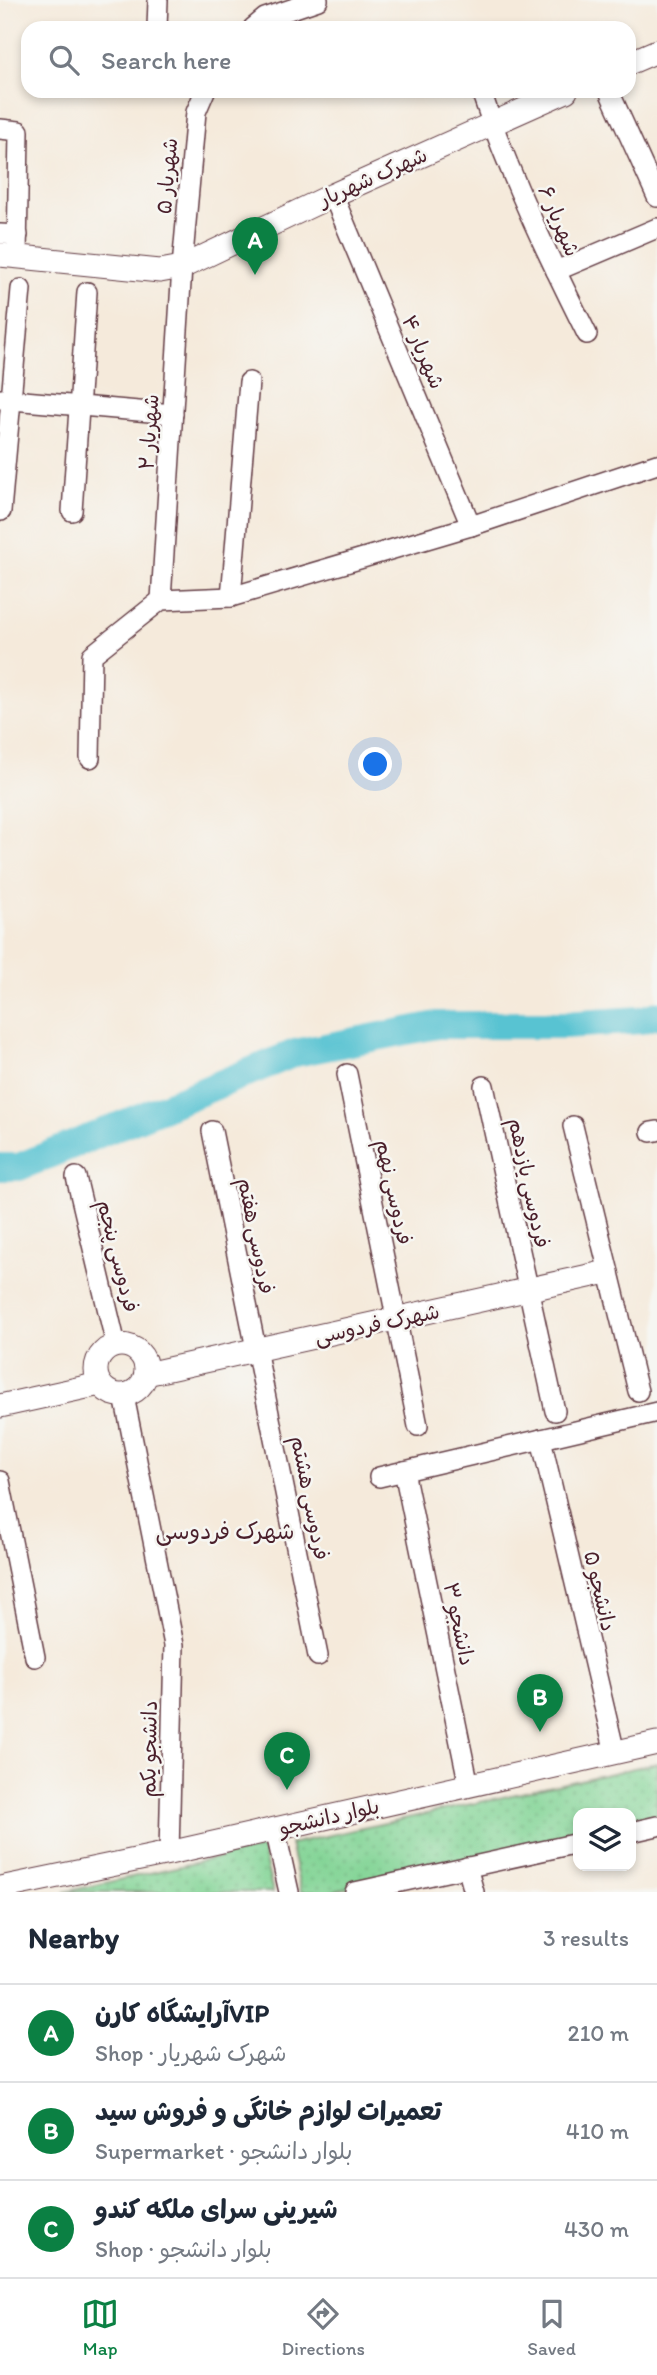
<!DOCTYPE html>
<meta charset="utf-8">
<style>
:root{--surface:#fff;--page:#f2f2f3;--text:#1f2937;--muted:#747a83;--line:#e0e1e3;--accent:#0b8043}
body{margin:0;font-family:Itim,"Playpen Sans Arabic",sans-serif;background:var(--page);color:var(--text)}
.controls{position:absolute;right:21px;bottom:21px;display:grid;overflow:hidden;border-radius:14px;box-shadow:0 4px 10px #0003}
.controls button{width:63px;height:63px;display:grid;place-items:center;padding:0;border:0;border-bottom:2px solid var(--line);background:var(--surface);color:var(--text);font:35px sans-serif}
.you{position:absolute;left:376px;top:765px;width:24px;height:24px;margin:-18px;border:5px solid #fff;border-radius:50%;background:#1a73e8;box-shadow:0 0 0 10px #1a73e833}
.badge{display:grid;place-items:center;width:46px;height:46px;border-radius:50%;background:var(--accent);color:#fff;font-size:23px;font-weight:700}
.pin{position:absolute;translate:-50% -58px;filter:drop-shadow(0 2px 4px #0008)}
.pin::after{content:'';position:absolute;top:37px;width:24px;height:21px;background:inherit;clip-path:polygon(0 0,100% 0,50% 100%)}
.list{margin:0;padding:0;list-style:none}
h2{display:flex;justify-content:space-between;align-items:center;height:91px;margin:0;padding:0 28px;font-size:30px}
h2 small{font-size:23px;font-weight:400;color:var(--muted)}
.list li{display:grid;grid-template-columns:46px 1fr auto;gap:21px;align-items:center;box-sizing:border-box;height:98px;padding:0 28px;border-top:2px solid var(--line)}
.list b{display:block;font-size:26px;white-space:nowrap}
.list p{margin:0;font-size:23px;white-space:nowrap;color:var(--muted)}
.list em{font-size:23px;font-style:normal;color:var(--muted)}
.icon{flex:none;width:38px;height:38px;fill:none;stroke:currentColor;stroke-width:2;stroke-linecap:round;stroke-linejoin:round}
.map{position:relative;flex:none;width:657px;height:1892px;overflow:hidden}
.search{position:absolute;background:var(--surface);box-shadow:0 4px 10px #0003;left:21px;right:21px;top:21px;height:77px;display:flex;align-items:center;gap:18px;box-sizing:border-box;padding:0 24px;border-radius:21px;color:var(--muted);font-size:26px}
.sheet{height:385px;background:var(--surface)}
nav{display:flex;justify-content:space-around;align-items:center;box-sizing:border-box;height:98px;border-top:2px solid var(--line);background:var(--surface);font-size:19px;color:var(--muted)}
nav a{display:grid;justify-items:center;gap:4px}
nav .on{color:var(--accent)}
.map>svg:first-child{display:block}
</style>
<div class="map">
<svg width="657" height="1892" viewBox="0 0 657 1892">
<defs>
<pattern id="park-dots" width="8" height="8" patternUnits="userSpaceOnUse" patternTransform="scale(1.75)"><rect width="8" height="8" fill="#82d495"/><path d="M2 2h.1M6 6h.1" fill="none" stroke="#72b681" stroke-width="1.8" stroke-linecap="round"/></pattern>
</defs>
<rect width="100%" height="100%" fill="#f6f6f2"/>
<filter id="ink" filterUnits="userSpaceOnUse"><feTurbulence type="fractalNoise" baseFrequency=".0143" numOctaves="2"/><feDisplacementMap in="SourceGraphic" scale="14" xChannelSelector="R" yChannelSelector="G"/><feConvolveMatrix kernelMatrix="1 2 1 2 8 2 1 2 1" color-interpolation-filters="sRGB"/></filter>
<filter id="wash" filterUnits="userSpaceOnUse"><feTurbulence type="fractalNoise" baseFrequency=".00686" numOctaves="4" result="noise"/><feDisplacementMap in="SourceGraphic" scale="28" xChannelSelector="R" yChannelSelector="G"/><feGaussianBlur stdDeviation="1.57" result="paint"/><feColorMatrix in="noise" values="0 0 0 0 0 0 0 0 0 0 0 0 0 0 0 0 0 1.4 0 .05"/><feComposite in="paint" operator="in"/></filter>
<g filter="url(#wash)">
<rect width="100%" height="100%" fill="#f5eadb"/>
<g fill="url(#park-dots)" stroke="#667a60" stroke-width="2">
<path d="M657 1763V1818L631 1824V1813H578V1836L330 1892H301L290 1844Z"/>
<path d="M262 1848 273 1892H64Z"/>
</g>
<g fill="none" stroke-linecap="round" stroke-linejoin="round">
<path stroke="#58c3d2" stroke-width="28" d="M0 1167H19L295 1053 437 1025H564L641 1020 657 1015"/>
</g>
</g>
<g filter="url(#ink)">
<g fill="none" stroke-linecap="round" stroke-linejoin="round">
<g stroke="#643d45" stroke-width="22">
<g id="minor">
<path d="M157 28 158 0"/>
<path d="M253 28 265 18 318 0"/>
<path d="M481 91C509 175 548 256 587 334"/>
<path d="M609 91 657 197"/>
<path d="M0 129 19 131 17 256"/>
<path d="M333 195 471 526"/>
<path d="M0 234 18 235"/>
<path d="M556 271 657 228"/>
<path d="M1 399 173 414"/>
<path d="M1 511 21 289"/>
<path d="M72 511 87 292"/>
<path d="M231 597 249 382"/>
<path d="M161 600 182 267 196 112 205 91"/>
<path d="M90 758 92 655 161 600 231 597 471 526 657 464"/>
<path d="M347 1074 418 1426"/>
<path d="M484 1086 555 1411"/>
<path d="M573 1126 638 1391"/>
<path d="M212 1131 318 1656"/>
<path d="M651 1132 657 1131"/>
<path d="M76 1177 116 1345"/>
<path d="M124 1396 174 1645 169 1853"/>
<path d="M541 1439 615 1753"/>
<path d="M404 1471 469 1786"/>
<path d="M379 1477 657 1412"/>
<path d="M0 1481 35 1657"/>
<path d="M275 1829 289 1892"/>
<path d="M631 1832 657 1826"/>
<path d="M467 1867 474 1892"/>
<path d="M355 1892 578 1843"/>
</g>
</g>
<g stroke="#643d45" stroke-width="25">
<g id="tertiary">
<path d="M629 63 657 51"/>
<path d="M0 255 160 271 182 267 333 195 566 91"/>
<circle cx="121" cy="1370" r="25"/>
<path d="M146 1374 607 1272"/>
<path d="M0 1406 100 1384"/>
<path d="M0 1888 169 1853 657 1743"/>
</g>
</g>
<use href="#minor" stroke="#fff" stroke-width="19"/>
<use href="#tertiary" stroke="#fff" stroke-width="23"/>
</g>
</g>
<g text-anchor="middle" stroke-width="5" stroke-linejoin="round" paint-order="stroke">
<g font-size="21" fill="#4a1f2b" stroke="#f6f6f2">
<text transform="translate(167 176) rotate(-85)" y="7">۵ شهریار</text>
<text transform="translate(373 177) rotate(-24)" y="7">شهرک شهریار</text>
<text transform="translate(559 221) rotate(67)" y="7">شهریار ۶</text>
<text transform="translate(423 352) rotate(67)" y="7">شهریار ۴</text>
<text transform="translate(149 432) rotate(-86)" y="7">۲ شهریار</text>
<text transform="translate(529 1183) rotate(78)" y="7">فردوسی یازدهم</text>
<text transform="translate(394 1192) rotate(78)" y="7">فردوسی نهم</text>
<text transform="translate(256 1236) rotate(79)" y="7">فردوسی هفتم</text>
<text transform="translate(118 1256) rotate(76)" y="7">فردوسی پنجم</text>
<text transform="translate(377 1324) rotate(-12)" y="7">شهرک فردوسی</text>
<text transform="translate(310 1498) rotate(79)" y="7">فردوسی هشتم</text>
<text transform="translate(600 1591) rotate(77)" y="7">دانشجو ۵</text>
<text transform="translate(459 1624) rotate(78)" y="7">دانشجو ۳</text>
<text transform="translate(149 1749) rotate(-89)" y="7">دانشجو یکم</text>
<text transform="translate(329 1817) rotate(-13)" y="7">بلوار دانشجو</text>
</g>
<g font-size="23" fill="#4a1f2b" stroke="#f6f6f2">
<text x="225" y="1539">شهرک فردوسی</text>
</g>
</g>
</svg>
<div class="controls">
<button><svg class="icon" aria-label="layers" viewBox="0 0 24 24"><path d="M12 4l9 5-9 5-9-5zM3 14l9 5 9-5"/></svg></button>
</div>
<div class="you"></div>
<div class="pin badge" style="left:255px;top:275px">A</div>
<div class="pin badge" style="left:540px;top:1732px">B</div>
<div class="pin badge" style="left:287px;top:1790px">C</div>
<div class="search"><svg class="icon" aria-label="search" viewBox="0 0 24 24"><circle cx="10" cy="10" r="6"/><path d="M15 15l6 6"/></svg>Search here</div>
</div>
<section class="sheet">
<h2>Nearby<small>3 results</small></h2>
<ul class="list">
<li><span class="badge">A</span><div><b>آرایشگاه کارنVIP</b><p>Shop · شهرک شهریار</p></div><em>210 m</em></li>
<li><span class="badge">B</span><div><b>تعمیرات لوازم خانگی و فروش سید</b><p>Supermarket · بلوار دانشجو</p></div><em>410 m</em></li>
<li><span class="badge">C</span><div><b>شیرینی سرای ملکه کندو</b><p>Shop · بلوار دانشجو</p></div><em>430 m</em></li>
</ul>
</section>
<nav>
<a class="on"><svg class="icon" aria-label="map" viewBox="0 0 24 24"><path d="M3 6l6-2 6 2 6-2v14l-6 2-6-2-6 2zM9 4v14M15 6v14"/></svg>Map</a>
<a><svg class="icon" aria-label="directions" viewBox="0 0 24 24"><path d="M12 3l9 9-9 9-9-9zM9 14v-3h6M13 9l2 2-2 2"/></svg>Directions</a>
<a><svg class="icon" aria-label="saved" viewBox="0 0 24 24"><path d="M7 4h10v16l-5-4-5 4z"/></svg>Saved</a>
</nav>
